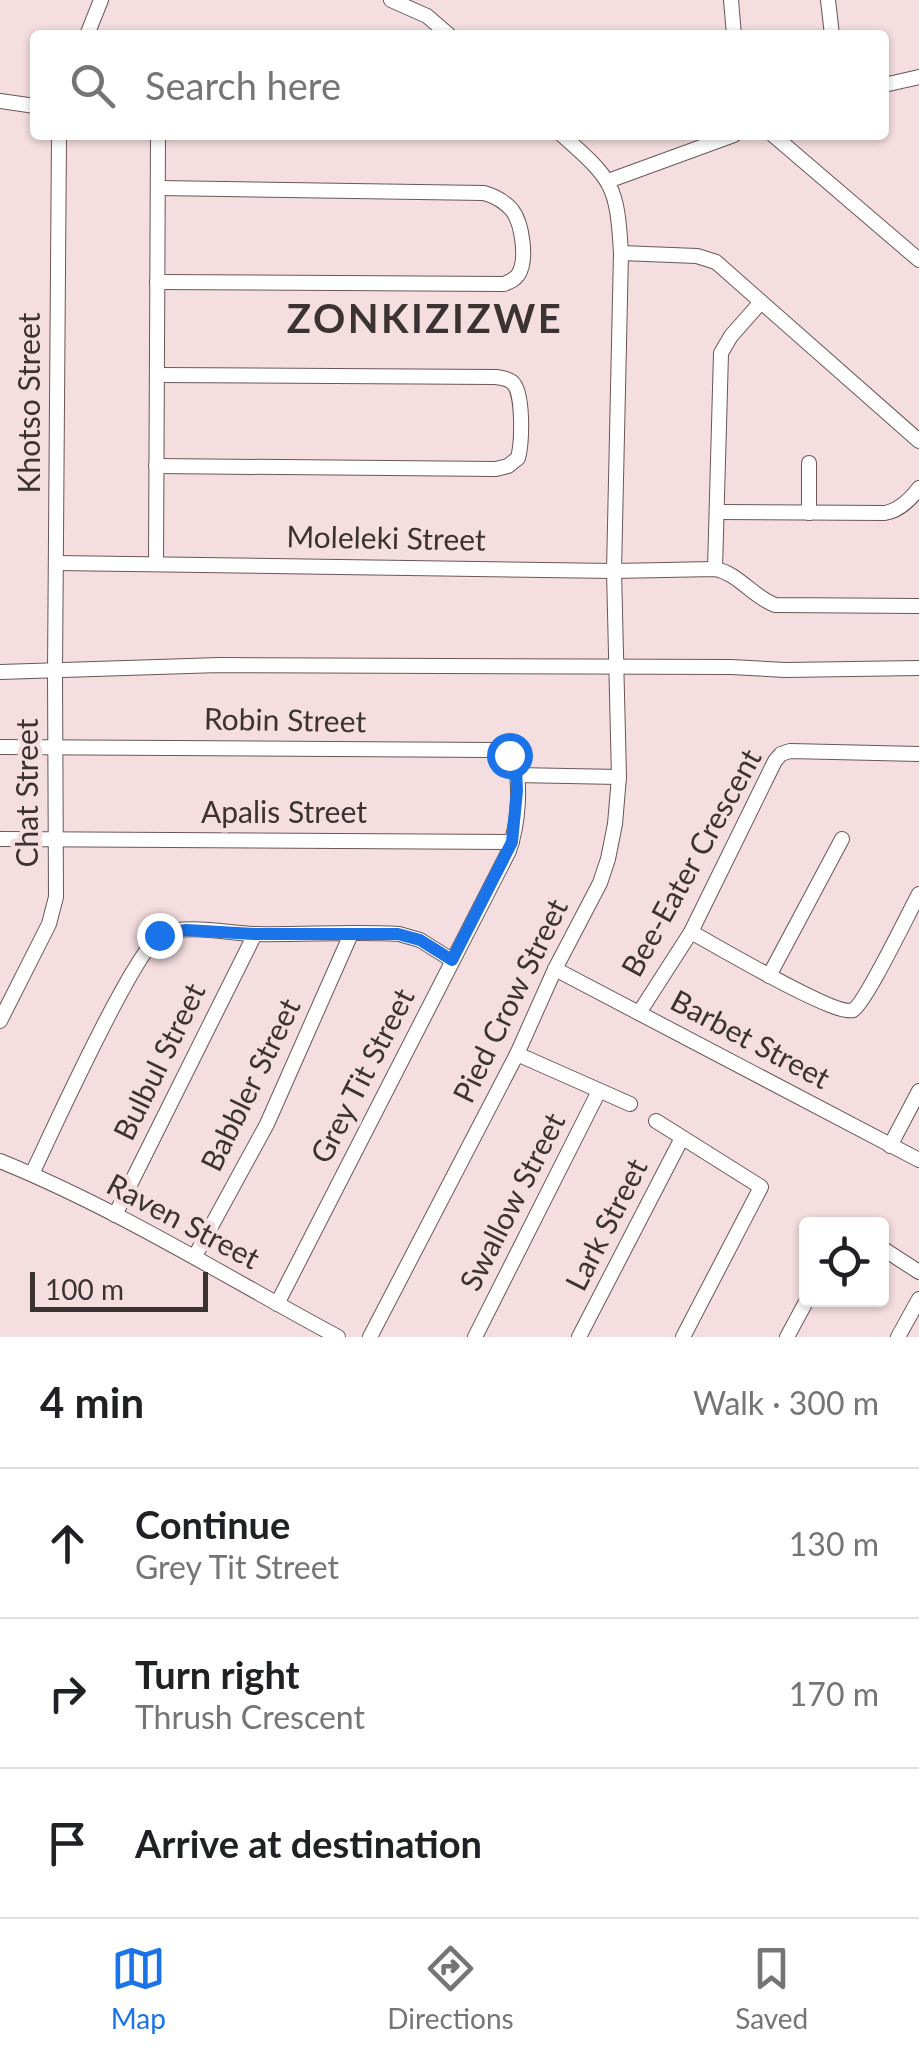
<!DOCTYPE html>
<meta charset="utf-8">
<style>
:root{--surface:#fff;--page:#f6f6f6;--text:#202124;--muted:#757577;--line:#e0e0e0;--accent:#1a73e8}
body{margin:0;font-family:Lato,sans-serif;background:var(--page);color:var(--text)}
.controls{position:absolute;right:30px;bottom:30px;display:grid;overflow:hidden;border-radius:10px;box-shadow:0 2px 8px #0004}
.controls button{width:90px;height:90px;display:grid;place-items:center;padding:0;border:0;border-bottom:2px solid var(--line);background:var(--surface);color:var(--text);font:50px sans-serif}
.scale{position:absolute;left:30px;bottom:25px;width:178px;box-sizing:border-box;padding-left:10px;border:5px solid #3b3233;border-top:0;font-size:28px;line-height:35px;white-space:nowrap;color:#3b3233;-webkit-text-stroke:8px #f5dedf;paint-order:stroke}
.stop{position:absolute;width:30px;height:30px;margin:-22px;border:8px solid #1a73e8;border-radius:50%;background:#fff}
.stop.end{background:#1a73e8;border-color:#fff;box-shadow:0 2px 10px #0008}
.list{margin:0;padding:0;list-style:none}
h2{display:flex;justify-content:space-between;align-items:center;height:130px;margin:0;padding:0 40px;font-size:42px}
h2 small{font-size:32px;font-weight:400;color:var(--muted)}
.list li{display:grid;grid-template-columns:65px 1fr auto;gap:30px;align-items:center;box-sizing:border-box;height:150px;padding:0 40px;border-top:2px solid var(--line)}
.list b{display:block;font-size:38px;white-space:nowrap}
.list p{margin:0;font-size:32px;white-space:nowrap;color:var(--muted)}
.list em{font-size:32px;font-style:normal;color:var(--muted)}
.icon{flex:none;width:55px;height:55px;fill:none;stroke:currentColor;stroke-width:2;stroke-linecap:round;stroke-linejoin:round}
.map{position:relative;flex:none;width:919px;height:1337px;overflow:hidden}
.search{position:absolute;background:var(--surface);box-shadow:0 2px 8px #0004;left:30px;right:30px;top:30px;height:110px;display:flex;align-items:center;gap:25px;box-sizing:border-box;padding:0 35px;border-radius:10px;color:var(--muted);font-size:38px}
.sheet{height:580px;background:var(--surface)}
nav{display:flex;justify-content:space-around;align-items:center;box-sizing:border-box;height:140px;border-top:2px solid var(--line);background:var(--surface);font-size:28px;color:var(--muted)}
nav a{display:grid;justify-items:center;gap:5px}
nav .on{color:var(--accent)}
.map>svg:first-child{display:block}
</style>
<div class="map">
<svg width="919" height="1337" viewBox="0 0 919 1337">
<rect width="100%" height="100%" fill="#f5dedf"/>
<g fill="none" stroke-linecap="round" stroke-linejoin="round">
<g stroke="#695758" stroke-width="16">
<g id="minor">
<path d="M391 0 427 16 449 35"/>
<path d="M731 0 734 35"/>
<path d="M828 0 832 35"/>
<path d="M87 35 101 0"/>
<path d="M884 85 919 77"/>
<path d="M0 101 35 106"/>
<path d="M773 135 919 260"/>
<path d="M608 181 734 135"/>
<path d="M621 253 697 256 716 262 919 441"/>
<path d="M157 282 504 284C511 281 514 280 518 275 528 260 522 223 512 210 504 201 495 196 484 193L159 188"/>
<path d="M156 466 496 469 508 466 518 458C522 443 524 392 512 382 507 378 502 378 496 377L157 375"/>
<path d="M718 512 885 513C900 510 910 500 919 488"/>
<path d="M809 513V463"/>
<path d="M56 563 614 571 715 569C738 573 753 597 775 605L919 606"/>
<path d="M156 563 158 135"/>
<path d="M715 569 721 353 731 336 761 302"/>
<path d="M0 672 220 665 731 667 785 670 919 668"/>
<path d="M0 747 493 750 513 757C522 784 518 825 509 851L277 1304"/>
<path d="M516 775 619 777"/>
<path d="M0 839 512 842"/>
<path d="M691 932C713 944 836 1017 853 1010 865 1004 909 912 919 894"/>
<path d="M555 969 919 1160"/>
<path d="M769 976 842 839"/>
<path d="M639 1013 691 932 775 761 781 754 790 751 919 754"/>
<path d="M0 1021 49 924 56 897 55 672 59 135"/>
<path d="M517 1054 630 1104"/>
<path d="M656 1121 761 1187 683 1337"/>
<path d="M890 1146 919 1091"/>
<path d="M0 1161C118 1209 226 1277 338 1337"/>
<path d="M32 1174C49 1138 137 944 162 934 186 924 228 933 253 934 302 935 351 931 399 934L420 940 452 960"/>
<path d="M115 1215 255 934"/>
<path d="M882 1248 919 1272"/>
<path d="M195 1256 267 1124 351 934"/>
<path d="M370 1337 517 1054 555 969 600 883 608 859 615 824 619 777 614 571 621 253C617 185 613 180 562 135"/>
<path d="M475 1337 599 1091"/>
<path d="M579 1337 682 1138"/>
<path d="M787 1337 807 1300"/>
<path d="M898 1337 919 1299"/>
</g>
</g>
<use href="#minor" stroke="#fff" stroke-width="14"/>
</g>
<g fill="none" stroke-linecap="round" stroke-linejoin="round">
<path stroke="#1a73e8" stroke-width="12" d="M159 935 186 930 254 934H398L420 940 452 960 512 842 517 791 516 767 513 757 509 755"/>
</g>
<g text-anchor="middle" stroke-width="9" stroke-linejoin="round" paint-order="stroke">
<g font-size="30" fill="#3b3233" stroke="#f5dedf">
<text transform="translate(30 403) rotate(-90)" y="10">Khotso Street</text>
<text transform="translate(386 539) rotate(1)" y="10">Moleleki Street</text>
<text transform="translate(285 721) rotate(1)" y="10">Robin Street</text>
<text transform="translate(28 793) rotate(-90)" y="10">Chat Street</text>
<text x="284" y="823">Apalis Street</text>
<text transform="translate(692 863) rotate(-61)" y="10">Bee-Eater Crescent</text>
<text transform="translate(511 1001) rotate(-64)" y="10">Pied Crow Street</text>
<text transform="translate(750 1040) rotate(28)" y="10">Barbet Street</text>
<text transform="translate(160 1062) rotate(-64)" y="10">Bulbul Street</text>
<text transform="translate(363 1076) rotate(-63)" y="10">Grey Tit Street</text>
<text transform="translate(251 1085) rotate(-64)" y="10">Babbler Street</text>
<text transform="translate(513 1202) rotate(-63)" y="10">Swallow Street</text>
<text transform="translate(183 1222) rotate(28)" y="10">Raven Street</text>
<text transform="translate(607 1225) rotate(-63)" y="10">Lark Street</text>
</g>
<g font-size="40" font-weight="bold" letter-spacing="2.5" fill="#3b3233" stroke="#f5dedf">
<text x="425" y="333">ZONKIZIZWE</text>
</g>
</g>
</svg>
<div class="controls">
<button><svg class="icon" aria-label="locate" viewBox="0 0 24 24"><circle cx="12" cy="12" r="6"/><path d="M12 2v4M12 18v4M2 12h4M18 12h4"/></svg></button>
</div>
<div class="scale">100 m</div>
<div class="stop" style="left:509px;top:755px"></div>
<div class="stop end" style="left:159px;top:935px"></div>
<div class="search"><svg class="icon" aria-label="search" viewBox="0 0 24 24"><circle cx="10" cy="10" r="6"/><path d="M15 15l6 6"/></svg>Search here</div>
</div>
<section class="sheet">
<h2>4 min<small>Walk · 300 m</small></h2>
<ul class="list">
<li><svg class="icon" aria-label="ahead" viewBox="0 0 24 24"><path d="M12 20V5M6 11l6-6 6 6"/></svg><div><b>Continue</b><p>Grey Tit Street</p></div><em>130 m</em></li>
<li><svg class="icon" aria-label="right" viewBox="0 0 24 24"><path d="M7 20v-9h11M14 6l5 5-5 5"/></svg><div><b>Turn right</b><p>Thrush Crescent</p></div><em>170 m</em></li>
<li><svg class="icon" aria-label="arrive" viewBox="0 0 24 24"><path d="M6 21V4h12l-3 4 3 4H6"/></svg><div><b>Arrive at destination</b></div></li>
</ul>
</section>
<nav>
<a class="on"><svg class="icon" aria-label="map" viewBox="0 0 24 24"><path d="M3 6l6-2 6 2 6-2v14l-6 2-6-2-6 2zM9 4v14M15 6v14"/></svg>Map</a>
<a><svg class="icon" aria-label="directions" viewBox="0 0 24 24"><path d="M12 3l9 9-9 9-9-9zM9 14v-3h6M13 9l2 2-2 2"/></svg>Directions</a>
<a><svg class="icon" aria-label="saved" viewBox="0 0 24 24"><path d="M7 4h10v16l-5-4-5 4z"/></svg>Saved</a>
</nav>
